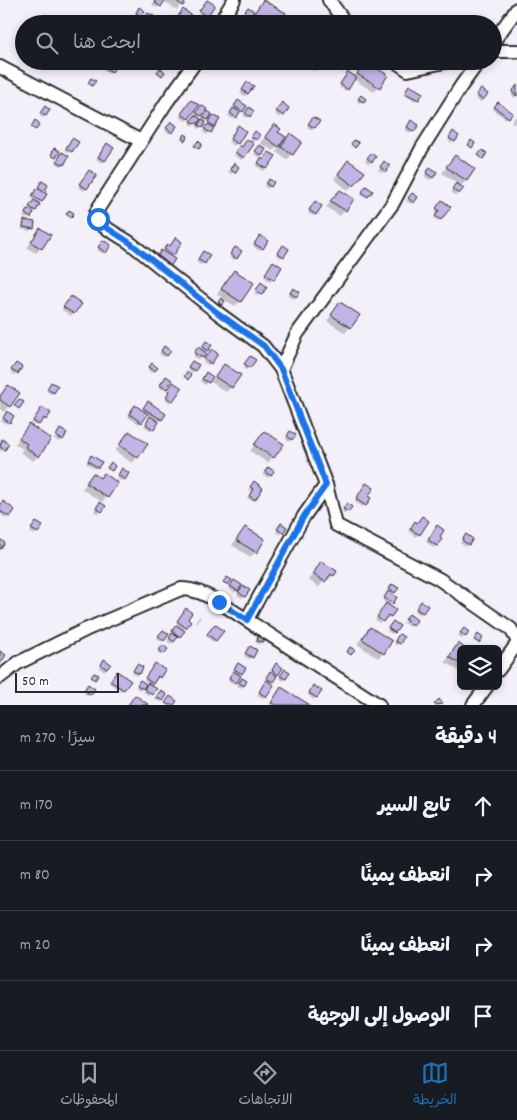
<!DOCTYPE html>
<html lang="ar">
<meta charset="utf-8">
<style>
:root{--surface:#171b24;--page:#242831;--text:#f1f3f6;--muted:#9ea1a6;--line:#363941;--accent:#1f6fb2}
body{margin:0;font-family:Dekko,"Playpen Sans Arabic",sans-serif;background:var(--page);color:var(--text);direction:rtl}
.controls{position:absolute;right:15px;bottom:15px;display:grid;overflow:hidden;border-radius:8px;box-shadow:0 2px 8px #0003}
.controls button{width:45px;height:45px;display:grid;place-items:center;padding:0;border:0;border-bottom:1px solid var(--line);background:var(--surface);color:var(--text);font:25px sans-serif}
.scale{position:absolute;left:15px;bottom:12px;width:104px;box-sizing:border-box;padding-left:5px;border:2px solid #2b2b2b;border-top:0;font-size:14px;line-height:18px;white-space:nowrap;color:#2b2b2b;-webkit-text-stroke:4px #fff;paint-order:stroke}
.stop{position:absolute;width:15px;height:15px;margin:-11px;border:4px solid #1a73e8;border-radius:50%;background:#fff}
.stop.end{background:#1a73e8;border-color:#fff;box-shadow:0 1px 5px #0008}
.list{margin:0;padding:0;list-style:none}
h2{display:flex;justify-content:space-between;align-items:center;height:65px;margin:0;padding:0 20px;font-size:21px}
h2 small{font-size:16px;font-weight:400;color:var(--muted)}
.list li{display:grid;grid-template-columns:32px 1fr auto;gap:15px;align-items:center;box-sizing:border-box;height:70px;padding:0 20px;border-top:1px solid var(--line)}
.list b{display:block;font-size:19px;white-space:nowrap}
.list em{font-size:16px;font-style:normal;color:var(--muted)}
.icon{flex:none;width:28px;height:28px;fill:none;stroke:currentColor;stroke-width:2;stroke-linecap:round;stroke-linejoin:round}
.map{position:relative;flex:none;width:517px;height:705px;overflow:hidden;direction:ltr}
.search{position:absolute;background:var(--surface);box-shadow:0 2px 8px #0003;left:15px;right:15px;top:15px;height:55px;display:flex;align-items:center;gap:12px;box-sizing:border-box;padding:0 18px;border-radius:28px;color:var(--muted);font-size:19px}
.sheet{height:345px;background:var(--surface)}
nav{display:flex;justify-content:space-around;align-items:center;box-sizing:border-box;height:70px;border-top:1px solid var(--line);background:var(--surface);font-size:14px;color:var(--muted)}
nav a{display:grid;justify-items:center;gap:2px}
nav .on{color:var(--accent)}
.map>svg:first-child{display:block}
</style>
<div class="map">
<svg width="517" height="705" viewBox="0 0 517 705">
<rect width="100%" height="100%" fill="#f3f0fa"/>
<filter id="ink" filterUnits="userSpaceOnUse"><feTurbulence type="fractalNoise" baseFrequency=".02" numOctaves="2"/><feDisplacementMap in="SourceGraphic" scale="10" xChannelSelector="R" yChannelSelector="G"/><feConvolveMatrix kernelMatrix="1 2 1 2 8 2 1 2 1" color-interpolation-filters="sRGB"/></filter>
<g filter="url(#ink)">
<g fill="#0003">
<path d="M155 0H185L177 10 163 1 157 8 152 5Z"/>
<path d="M264 0 277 24H253L249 21Z"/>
<path d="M205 4 206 16 204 18 198 14Z"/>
<path d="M137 11H143L138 18 134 15Z"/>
<path d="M245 11 247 20 244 23 245 24H238Z"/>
<path d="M146 17H152L147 24 143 21Z"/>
<path d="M110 61H118L109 74 103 70Z"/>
<path d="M149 61H157L152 67 148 64Z"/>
<path d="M303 61H308L304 67 300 65Z"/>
<path d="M322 61H351L342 73Z"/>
<path d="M356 74 378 88 374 92 353 79 345 91 339 87 346 76 354 77Z"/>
<path d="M245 86 248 94 245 96 240 93Z"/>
<path d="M517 86V95L515 98 511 95Z"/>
<path d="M407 89 418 99 415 101 404 95Z"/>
<path d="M479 93 482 100 480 102 475 98Z"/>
<path d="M361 97 364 99 360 104 357 101Z"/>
<path d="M189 104 197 105 186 121 180 117Z"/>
<path d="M236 104 242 111 240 113 238 112 233 119 228 116Z"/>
<path d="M280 106 288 108 280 118 275 114Z"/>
<path d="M496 106 508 117 506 119 493 110Z"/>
<path d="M201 107 205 110 193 126 190 123Z"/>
<path d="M43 110H48L43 118 39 115Z"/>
<path d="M247 111 249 116 247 118 243 116Z"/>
<path d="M205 114H211L199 129 197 127Z"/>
<path d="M516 116 517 120 514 124 511 122Z"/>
<path d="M211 119 214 126 207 135 203 132Z"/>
<path d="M311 120 318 122 312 130 307 127Z"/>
<path d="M409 124 413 131 411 133 405 130Z"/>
<path d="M169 125 172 132 170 134 165 131Z"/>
<path d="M274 125 281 143 273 151 260 143Z"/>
<path d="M236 129 245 131 234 146 228 142Z"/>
<path d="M253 135H259L253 142 250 140Z"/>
<path d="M290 135 292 154 287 160 276 152 282 143Z"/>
<path d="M451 135 454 141 451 143 448 140Z"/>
<path d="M70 142 71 151 69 153 64 150Z"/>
<path d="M105 147 112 148 102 163 96 159Z"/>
<path d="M238 149 243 158 241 160 234 155Z"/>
<path d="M258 149 261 155 259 157 254 154Z"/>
<path d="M371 155 374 157 369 164 365 161Z"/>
<path d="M60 156 63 164 61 166 56 163Z"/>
<path d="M274 156 264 171 256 166 259 162Z"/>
<path d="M455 157 466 181 460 187 456 196 451 192 458 184 442 173Z"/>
<path d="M382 165 385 171 382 173 378 170Z"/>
<path d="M231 167 234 172 232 174 228 172Z"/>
<path d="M343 167 353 185 348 190 334 179Z"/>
<path d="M428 171 432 177 430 180 424 176Z"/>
<path d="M87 174 96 176 84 191 78 187Z"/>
<path d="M267 182H272L268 189 264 186Z"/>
<path d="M364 190 367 196 365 198 361 195Z"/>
<path d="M340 192 352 200 340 216 326 207Z"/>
<path d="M412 195 413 202 411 204 406 201Z"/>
<path d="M32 197 40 202 28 219 23 217 35 201 31 199Z"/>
<path d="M440 204V219L438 221 434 218 438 213 435 211Z"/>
<path d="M312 205 315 214 313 216 308 213Z"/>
<path d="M25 221 34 223 30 231 21 229Z"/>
<path d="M40 229 41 248 36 253 27 248Z"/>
<path d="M257 239 266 241 259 251 253 246Z"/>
<path d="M181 242 170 257 162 252 165 248Z"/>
<path d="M101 244 105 252 103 254 97 250Z"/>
<path d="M281 249 283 256 281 258 277 255Z"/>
<path d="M233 251 236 258 234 260 229 257Z"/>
<path d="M201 255 204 263 201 265 196 262Z"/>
<path d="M271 265 281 268 271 282 264 277Z"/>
<path d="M234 271 240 301 235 306 225 300 219 307 216 305 222 298 217 294Z"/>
<path d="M259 286 261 294 259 296 254 293Z"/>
<path d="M291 291 298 292 293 299 288 296Z"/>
<path d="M69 300 80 304 71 316 62 310Z"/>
<path d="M340 303 350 327 345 333 327 321Z"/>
<path d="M204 345H210L199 360 193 356Z"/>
<path d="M162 350 166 355 164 357 159 354Z"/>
<path d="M209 353 210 363 208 365 203 362Z"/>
<path d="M250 357 254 360 247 370 244 368Z"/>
<path d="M190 365 197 366 192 373 187 369Z"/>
<path d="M224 365 231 387 226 392 211 382Z"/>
<path d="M14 367 17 373 14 375 10 372Z"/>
<path d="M150 367 156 368 151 373 148 370Z"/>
<path d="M204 376 211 377 205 385 200 381Z"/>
<path d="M164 380 165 388 163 390 159 387Z"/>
<path d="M8 386 9 406 4 412 0 409V395Z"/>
<path d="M49 386 53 392 51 394 46 391Z"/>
<path d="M171 386 172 400 170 403 165 399 168 394 166 392Z"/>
<path d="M146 405 161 419 151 431 144 426 152 417 147 414 139 424 128 417 133 409 142 411Z"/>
<path d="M40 410 45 419 43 421 41 420 36 426 31 423Z"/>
<path d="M5 415 9 422 7 424 1 421Z"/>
<path d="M24 431 38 456 33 461 20 452 23 449 15 444Z"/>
<path d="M264 432 282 445 268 463 250 451Z"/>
<path d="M58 433 66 434 59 442 54 439Z"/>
<path d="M129 433 137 457 132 463 115 451Z"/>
<path d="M288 435 292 439 289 442 286 439Z"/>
<path d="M2 440 7 444 1 452 0 451V442Z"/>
<path d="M89 459 97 467 95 469 86 463Z"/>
<path d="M268 468 273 471 268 478 263 475Z"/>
<path d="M120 472 124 479 121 481 116 478Z"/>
<path d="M93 475 100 479 107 497 102 502 82 489Z"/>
<path d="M254 483V499L252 501 247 498 252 492 249 490Z"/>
<path d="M364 487 367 496 365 505 363 507 355 502Z"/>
<path d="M97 506 104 507 98 514 94 511Z"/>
<path d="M0 507 14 510 7 519 0 514Z"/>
<path d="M345 507H350L345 514 342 512Z"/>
<path d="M427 521 416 537 408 531 412 525Z"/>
<path d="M34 526 41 527 34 535 30 532Z"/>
<path d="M279 527 282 532 280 535 276 532Z"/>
<path d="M245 528 256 552 250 557 232 545Z"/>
<path d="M435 529 437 545 434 548 426 542Z"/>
<path d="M464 538 472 540 466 547 460 543Z"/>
<path d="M322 562 333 575 328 580 326 579 319 587 308 580Z"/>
<path d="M234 581 240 585 235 593 228 588Z"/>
<path d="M390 588 394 592 392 595V603L388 606 390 616 388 618 385 617 380 623 375 620 387 604 383 601Z"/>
<path d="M241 589 244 596 242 598 237 595Z"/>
<path d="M419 605 426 606 420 615 415 611Z"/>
<path d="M184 612 186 619 185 627 179 636 177 638 176 637 171 644 167 641 178 626 176 624Z"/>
<path d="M199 617 201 618 196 623 195 622Z"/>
<path d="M407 618 412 625 410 627 403 623Z"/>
<path d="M391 625 394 632 392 634 387 631Z"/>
<path d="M213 628 215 640 213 642 206 636Z"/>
<path d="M370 628 383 653 378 658 357 644Z"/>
<path d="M462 631 468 632 462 639 458 636Z"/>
<path d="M161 634 163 640 161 642 157 639Z"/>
<path d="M258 637 262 642 260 644 255 643Z"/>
<path d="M397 638H402L396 646 394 644Z"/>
<path d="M458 645 461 649V672L445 662Z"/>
<path d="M161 649H167L161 655 158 653Z"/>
<path d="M248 649 252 657 249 659 244 656Z"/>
<path d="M102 663 109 664 104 671 99 668Z"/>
<path d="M137 665 142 668 136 676 132 673Z"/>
<path d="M153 667 160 677 157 679 156 678 149 686 152 694 150 696 143 692 149 684 144 681Z"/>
<path d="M236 667 244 668 234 684 228 680Z"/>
<path d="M274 667 277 674 270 684 263 698 257 695Z"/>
<path d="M283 673 285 678 283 681 279 678Z"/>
<path d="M114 675 123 689 121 691 109 683Z"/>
<path d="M240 682H245L241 688 237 686Z"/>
<path d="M138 684 142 688 140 690 136 688Z"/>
<path d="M86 688 90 694 88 696 83 692Z"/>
<path d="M282 688 308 705H269Z"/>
<path d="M311 689 316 697 314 700 308 695Z"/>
<path d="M159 694 162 700 160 702 155 699Z"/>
</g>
<g fill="#c2b4e5" stroke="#2b2b2b">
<path d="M155 0H165L161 7 154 2Z"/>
<path d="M175 0H187L183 6Z"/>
<path d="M207 0 215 5 207 17 199 11Z"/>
<path d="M263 0 286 13 279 24H266L253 15Z"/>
<path d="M139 7 145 11 141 16 136 13Z"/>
<path d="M248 7 254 11 248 21 241 17Z"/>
<path d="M183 9 191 15 185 24H173Z"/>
<path d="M148 13 154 16 150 22 144 18Z"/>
<path d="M108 61H119L112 72 104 67Z"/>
<path d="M312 61 318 64 314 70 309 66Z"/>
<path d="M335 61H353L348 69Z"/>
<path d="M365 61 388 75 380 88 357 74Z"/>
<path d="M160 68 165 72 162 76 157 72Z"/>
<path d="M348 72 356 77 348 90 340 84Z"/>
<path d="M91 78 96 81 92 86 88 83Z"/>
<path d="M247 82 254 86 248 94 242 90Z"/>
<path d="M409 85 423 93 419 100 405 93Z"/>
<path d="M517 85V96L512 92Z"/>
<path d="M481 89 488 94 483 100 476 95Z"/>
<path d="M361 95 366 99 364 102 358 99Z"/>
<path d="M191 100 199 105 189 119 181 114Z"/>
<path d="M238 100 247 106 243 112 234 106Z"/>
<path d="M282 102 289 108 284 116 276 111Z"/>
<path d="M498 102 513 113 509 118 494 107Z"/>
<path d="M201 105 207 109 202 116 196 113Z"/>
<path d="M45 106 50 110 46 116 40 113Z"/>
<path d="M249 107 254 111 250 117 245 113Z"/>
<path d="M233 108 240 112 236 118 230 113Z"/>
<path d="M208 111 212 114 208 120 203 117Z"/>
<path d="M195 115 201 119 197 124 191 121Z"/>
<path d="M213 115 220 119 215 127 208 122Z"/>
<path d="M313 117 320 121 315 128 308 124Z"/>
<path d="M202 119 206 122 203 128 198 125Z"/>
<path d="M35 120 40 124 36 130 31 127Z"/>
<path d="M411 120 419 125 414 132 407 127Z"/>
<path d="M171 121 177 126 173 133 166 128Z"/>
<path d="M208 124 214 128 211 133 204 129Z"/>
<path d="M274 124 281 129 278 132 286 137 279 147 265 137Z"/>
<path d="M238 125 246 131 238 144 230 139Z"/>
<path d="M255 131 260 135 257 140 251 137Z"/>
<path d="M453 131 459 136 455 142 449 138Z"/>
<path d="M290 133 302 142 293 155 281 147Z"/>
<path d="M185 134 188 136 185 141 182 139Z"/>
<path d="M72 138 79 142 72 152 66 148Z"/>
<path d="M247 139 254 144 244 158 235 152 240 145 242 147Z"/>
<path d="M354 140 359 143 355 148 351 144Z"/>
<path d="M471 140 475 143 472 148 468 145Z"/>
<path d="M198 141 202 144 199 149 194 146Z"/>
<path d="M107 143 114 148 105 161 98 157Z"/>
<path d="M260 145 266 149 262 156 255 151Z"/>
<path d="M54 148 60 151 56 158 51 155Z"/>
<path d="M482 150 487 153 483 159 478 155Z"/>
<path d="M62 152 69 156 64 165 57 161Z"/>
<path d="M269 152 276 156 267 169 258 163 261 158 263 160Z"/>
<path d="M371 153 376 157 372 162 367 158Z"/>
<path d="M455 155 475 169 467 181 446 167Z"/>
<path d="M348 160 365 172 354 186 338 174Z"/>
<path d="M384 161 390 166 386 172 380 167Z"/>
<path d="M234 163 239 167 235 173 230 169Z"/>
<path d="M430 167 437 172 433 178 426 173Z"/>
<path d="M89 170 97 175 87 189 79 184Z"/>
<path d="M269 179 274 182 271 187 266 184Z"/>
<path d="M42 181 48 185 45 191 38 187Z"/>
<path d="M456 183 464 188 459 194 452 189Z"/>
<path d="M366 186 373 191 368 197 362 192Z"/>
<path d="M37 188 47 194 42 202 32 196Z"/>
<path d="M340 190 354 199 346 211 330 201Z"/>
<path d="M412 193 418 197 414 203 408 198Z"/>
<path d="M34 200 40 204 36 211 29 207Z"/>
<path d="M442 200 451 207 441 220 435 216 439 210 436 208Z"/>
<path d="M315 201 322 206 316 215 309 210Z"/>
<path d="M27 209 34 212 31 218 25 214Z"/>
<path d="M69 210 74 213 71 218 66 214Z"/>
<path d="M24 220 35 222 34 229 23 227Z"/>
<path d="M40 228 51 235 42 249 31 242Z"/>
<path d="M260 235 268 241 263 249 254 244Z"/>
<path d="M176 237 182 242 174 255 164 249 167 244 170 246Z"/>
<path d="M103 240 111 245 106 253 98 247Z"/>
<path d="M283 245 289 249 284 257 278 253Z"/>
<path d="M235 247 242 251 237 259 230 254Z"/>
<path d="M161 250 175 259 170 267 156 258Z"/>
<path d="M203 251 210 255 205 264 198 259Z"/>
<path d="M273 261 282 267 274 280 265 274Z"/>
<path d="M234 270 254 283 241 302 221 289Z"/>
<path d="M261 282 267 287 262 295 256 290Z"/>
<path d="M293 288 300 292 296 297 290 293Z"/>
<path d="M71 296 82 304 74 314 63 307Z"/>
<path d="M221 298 225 301 222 305 218 302Z"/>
<path d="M340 302 360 315 351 328 331 315Z"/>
<path d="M206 341 212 345 208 351 202 347Z"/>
<path d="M164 346 171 351 167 356 161 351Z"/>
<path d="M198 347 206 353 203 358 194 353Z"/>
<path d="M212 349 218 354 211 364 204 359Z"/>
<path d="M250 356 256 360 250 368 244 364Z"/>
<path d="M192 361 199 365 195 371 188 367Z"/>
<path d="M16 363 22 367 18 374 11 370Z"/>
<path d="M152 363 158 368 155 371 149 367Z"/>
<path d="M224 364 241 375 232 388 215 377Z"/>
<path d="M187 372 191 375 188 380 184 376Z"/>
<path d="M206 372 213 377 209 383 202 379Z"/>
<path d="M166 376 172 380 166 389 160 385Z"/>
<path d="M51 382 58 386 54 393 47 389Z"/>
<path d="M173 382 182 388 173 401 166 397 170 391 168 389Z"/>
<path d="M8 385 20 393 10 407 0 400V396Z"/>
<path d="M19 399 24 402 19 409 14 405Z"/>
<path d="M148 401 166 414 162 420 143 408Z"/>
<path d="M135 405 148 414 142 423 129 414Z"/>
<path d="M42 407 51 413 46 420 44 418 39 425 33 421Z"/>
<path d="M7 411 14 416 10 423 3 418Z"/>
<path d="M150 416 159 422 154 430 146 424Z"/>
<path d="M29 424 51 439 39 457 25 447 27 444 19 438Z"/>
<path d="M60 429 67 433 63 440 56 436Z"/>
<path d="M129 431 148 444 138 458 119 445Z"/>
<path d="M264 431 284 444 274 458 254 445Z"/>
<path d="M290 431 296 435 292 440 287 436Z"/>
<path d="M2 439 9 444 5 450 0 447Z"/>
<path d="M91 455 102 462 98 468 88 461Z"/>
<path d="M111 462 115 466 112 471 107 468Z"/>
<path d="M268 467 274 471 271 476 265 472Z"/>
<path d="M122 468 129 473 125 480 118 475Z"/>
<path d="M93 473 100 478 104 473 118 483 108 498 86 483Z"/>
<path d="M254 481 263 488 255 500 249 496 253 489 250 487Z"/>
<path d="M366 483 374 488 368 496 371 498 366 506 356 499Z"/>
<path d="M3 501 15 510 10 517 0 511V506Z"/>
<path d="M100 502 106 506 102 512 96 508Z"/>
<path d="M347 503 352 507 348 512 343 509Z"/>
<path d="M422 516 429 521 420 535 410 529 415 521 417 523Z"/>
<path d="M36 522 43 526 38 533 31 529Z"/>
<path d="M281 523 287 527 283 533 277 529Z"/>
<path d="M437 525 444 530 440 537 442 539 437 546 428 540Z"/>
<path d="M245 527 265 539 257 553 236 540Z"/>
<path d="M466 534 473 539 469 545 462 540Z"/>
<path d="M0 539 5 543 1 549H0Z"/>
<path d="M321 561 337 571 334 576 331 574 325 582 313 574Z"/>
<path d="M227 577 232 580 228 585 223 582Z"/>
<path d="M234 580 242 585 238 591 230 586Z"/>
<path d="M392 584 399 588 395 593 389 589Z"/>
<path d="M243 586 250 590 245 597 238 592Z"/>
<path d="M388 591 397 597 393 604 384 598Z"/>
<path d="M421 601 428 606 423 613 416 609Z"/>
<path d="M386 603 396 610 391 617 388 615 383 622 377 617Z"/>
<path d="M186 608 192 613 188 619 191 622 186 628 177 621Z"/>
<path d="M409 614 417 620 413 626 405 620Z"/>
<path d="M393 621 400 626 395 633 388 628Z"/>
<path d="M215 624 224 631 216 641 207 634Z"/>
<path d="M176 625 185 631 180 637 172 631Z"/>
<path d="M370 627 392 641 384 654 362 639Z"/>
<path d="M464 628 469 632 466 637 460 633Z"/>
<path d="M163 630 169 634 164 641 158 636Z"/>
<path d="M172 633 178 637 174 642 169 638Z"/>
<path d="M399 634 404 637 400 644 395 641Z"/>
<path d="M478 634 483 638 479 643 474 640Z"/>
<path d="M258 635 264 636 263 642 257 641Z"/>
<path d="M458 643 466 649H461V664L449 657Z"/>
<path d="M163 645 168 649 164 654 159 650Z"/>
<path d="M250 646 257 650 253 658 245 653Z"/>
<path d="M350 647 355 650 351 655 347 652Z"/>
<path d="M0 651 6 655 0 664Z"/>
<path d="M104 659 111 664 107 669 101 665Z"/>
<path d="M155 663 165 670 160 678 158 676 153 684 145 678Z"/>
<path d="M238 663 246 668 242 674 234 669Z"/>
<path d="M276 663 283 668 278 675 272 670Z"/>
<path d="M137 664 143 667 140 674 133 671Z"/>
<path d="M285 669 290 672 286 679 280 676Z"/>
<path d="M117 671 131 681 124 690 110 681Z"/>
<path d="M233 671 241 676 237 683 229 678Z"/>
<path d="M270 671 277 676 273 682 266 678Z"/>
<path d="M94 673 99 675 95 680 91 677Z"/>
<path d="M242 678 247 681 244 686 239 683Z"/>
<path d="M140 680 146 684 143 689 137 685Z"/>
<path d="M266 680 274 685 266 697 259 692Z"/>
<path d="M148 683 157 689 153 695 144 689Z"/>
<path d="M88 684 95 689 91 695 84 690Z"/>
<path d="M313 685 322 691 317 698 309 693Z"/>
<path d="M281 687 310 705H275L271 703Z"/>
<path d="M161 690 167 695 163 701 156 697Z"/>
<path d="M135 695 149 705H128Z"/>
<path d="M170 696 177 701 174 705H169L165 703Z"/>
<path d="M439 699 443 704 435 705 434 704Z"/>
</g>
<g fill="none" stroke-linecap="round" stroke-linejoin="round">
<g stroke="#2b2b2b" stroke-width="16">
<g id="street">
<path d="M329 0 346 24"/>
<path d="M219 24 234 0"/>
<path d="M493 42 517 9"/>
<path d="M493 51H517"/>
<path d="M196 61 166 103 99 207 96 213 98 219 103 226 129 242 218 313 263 346 281 369"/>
<path d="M395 61 408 70 449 61"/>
<path d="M479 61 461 86 422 148 393 203 297 334 281 369 326 485 336 525 439 579 511 629 517 640"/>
<path d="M0 67 141 141"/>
<path d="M247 619 304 516 326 485"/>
<path d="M498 670 517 644"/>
<path d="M0 677 18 663 85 630 181 589C196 589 206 595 219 602L379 705"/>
<path d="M473 705 487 686"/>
</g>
</g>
<use href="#street" stroke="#fff" stroke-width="12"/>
</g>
</g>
<g fill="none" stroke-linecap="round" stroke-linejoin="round" filter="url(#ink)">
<path stroke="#1a73e8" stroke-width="6" d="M98 219 104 226 129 242 218 313 264 346 281 369 326 485 304 516 247 620 219 602"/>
</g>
</svg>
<div class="controls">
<button><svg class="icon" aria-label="layers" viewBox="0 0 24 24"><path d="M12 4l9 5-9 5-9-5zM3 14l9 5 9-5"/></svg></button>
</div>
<div class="scale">50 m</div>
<div class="stop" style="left:98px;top:219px"></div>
<div class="stop end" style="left:219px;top:602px"></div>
<div class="search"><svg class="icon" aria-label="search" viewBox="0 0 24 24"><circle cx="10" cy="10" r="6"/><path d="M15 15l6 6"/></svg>ابحث هنا</div>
</div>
<section class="sheet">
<h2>4 دقيقة<small>سيرًا · 270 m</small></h2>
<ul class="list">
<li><svg class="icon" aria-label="ahead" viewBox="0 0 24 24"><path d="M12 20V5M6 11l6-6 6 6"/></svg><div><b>تابع السير</b></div><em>170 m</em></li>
<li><svg class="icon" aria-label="right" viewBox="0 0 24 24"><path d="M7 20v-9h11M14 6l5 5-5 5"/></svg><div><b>انعطف يمينًا</b></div><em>80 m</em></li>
<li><svg class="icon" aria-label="right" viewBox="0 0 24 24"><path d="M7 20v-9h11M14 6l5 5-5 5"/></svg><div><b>انعطف يمينًا</b></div><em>20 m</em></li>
<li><svg class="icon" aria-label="arrive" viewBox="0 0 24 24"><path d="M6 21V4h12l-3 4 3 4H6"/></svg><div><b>الوصول إلى الوجهة</b></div></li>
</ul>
</section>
<nav>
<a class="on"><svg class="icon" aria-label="map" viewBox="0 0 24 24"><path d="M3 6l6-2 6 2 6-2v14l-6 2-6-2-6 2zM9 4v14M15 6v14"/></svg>الخريطة</a>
<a><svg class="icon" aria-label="directions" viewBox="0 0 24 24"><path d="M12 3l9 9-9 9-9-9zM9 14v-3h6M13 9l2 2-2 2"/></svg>الاتجاهات</a>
<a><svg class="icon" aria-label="saved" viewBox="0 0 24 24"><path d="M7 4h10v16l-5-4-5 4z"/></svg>المحفوظات</a>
</nav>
